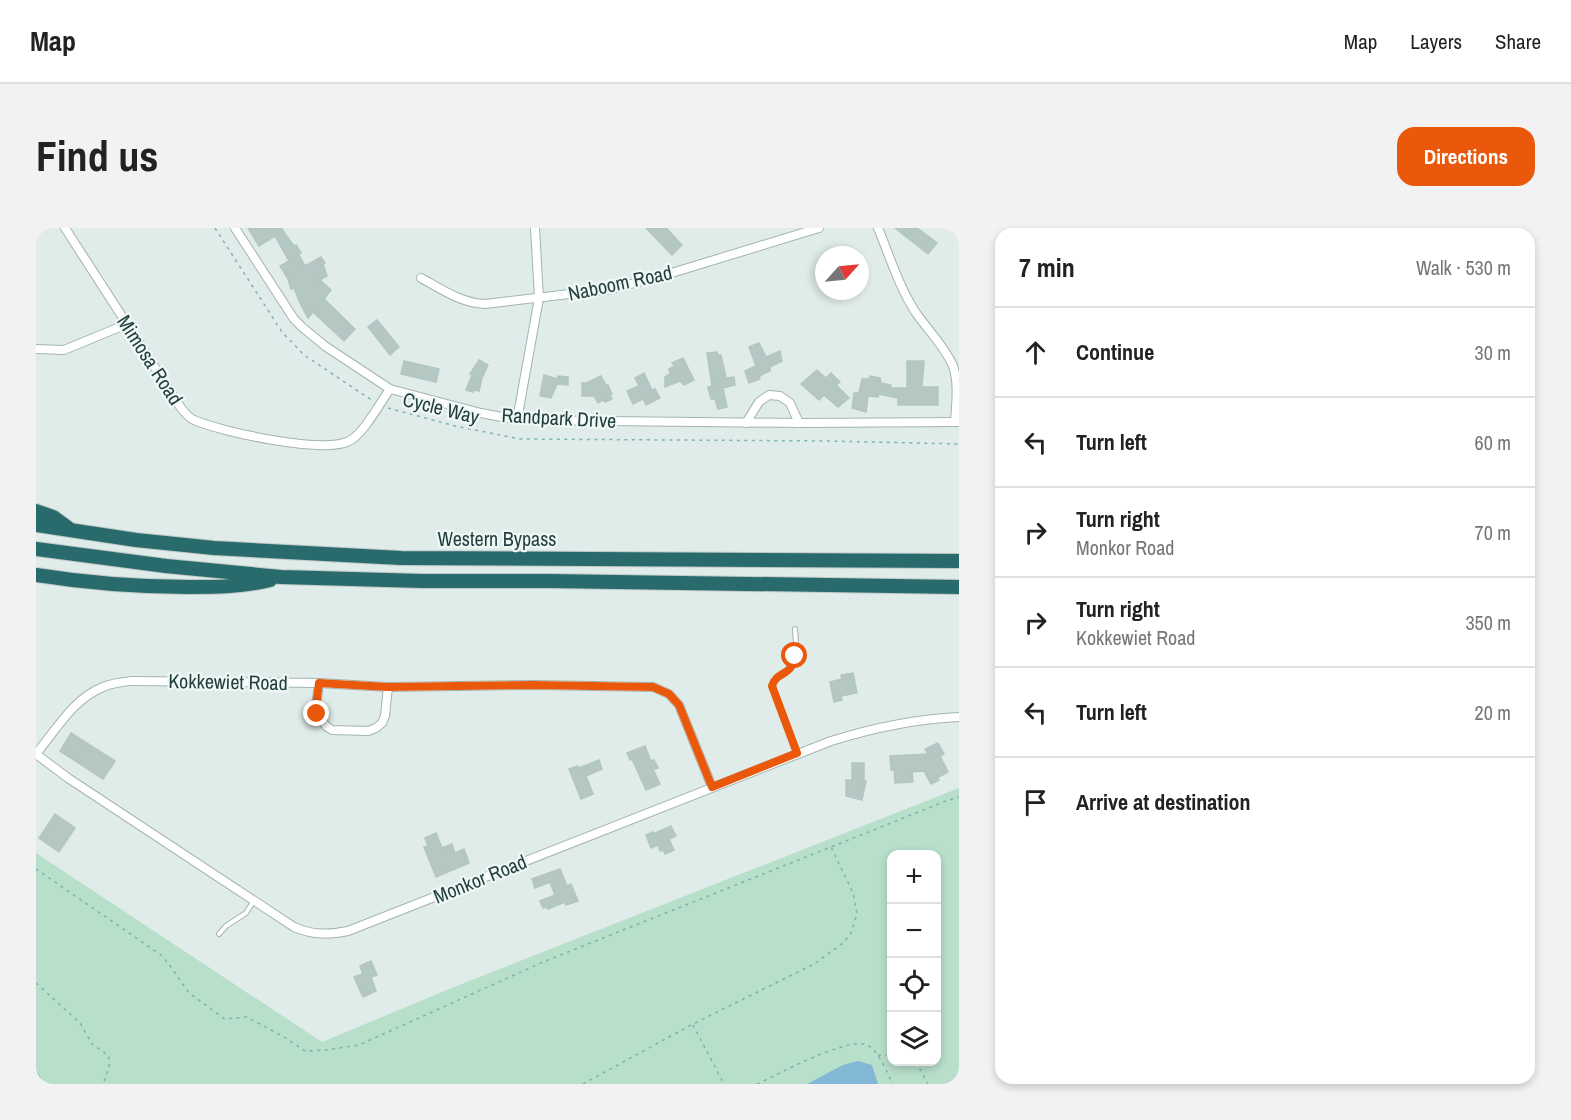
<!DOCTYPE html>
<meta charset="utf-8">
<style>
:root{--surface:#fff;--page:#f2f2f2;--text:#222;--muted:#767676;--line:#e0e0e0;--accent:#ea580c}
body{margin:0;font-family:"Archivo Narrow",sans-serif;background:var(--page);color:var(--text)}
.controls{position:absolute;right:18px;bottom:18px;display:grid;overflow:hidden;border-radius:12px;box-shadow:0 3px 9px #0003}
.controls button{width:54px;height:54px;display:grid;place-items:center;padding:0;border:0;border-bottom:2px solid var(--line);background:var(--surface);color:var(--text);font:30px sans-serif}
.compass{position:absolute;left:779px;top:18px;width:54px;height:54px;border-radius:50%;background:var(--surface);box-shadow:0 3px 9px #0003;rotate:63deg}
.stop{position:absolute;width:18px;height:18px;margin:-14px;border:4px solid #ea580c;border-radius:50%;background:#fff}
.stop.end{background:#ea580c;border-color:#fff;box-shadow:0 2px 6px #0008}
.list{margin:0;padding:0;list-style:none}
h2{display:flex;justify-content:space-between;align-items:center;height:78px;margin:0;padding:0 24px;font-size:26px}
h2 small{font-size:20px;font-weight:400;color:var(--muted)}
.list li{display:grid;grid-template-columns:39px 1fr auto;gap:18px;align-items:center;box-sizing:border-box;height:90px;padding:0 24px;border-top:2px solid var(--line)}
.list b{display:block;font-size:22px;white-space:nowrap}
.list p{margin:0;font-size:20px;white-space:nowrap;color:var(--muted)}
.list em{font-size:20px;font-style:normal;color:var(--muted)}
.icon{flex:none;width:33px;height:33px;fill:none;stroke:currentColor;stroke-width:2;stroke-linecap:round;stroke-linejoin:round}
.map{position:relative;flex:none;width:923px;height:856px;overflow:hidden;border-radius:18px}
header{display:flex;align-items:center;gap:36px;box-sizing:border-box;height:84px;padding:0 30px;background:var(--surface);border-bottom:2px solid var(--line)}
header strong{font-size:28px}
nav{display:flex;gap:33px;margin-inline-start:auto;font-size:21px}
.intro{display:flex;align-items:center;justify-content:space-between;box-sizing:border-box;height:144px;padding:0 36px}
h1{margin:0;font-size:42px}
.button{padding:15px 27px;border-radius:18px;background:var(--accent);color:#fff;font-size:21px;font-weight:700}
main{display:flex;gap:36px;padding:0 36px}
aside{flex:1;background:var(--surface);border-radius:18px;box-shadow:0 3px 9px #0003}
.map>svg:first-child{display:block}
</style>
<header>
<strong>Map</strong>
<nav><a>Map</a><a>Layers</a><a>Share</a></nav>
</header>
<div class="intro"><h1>Find us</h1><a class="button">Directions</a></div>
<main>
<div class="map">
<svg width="923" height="856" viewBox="0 0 923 856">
<rect width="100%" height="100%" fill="#e0ece9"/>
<path fill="#b7dfca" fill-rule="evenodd" d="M923 560V856H0V625L286 814 413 761ZM855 626H900V834H855Z"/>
<path fill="#83b7d6" d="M822 833 836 837 842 856H771L807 837Z"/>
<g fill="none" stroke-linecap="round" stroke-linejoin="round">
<path stroke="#83b7d6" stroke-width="2" d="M0 844 8 856"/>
</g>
<g fill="#b5c7c3" stroke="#b2c6c2" stroke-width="1.5">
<path d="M212 0H245L258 18 260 17 265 25 263 27 269 38 285 29 289 35 287 36 291 48 284 52 295 62 288 71 319 101 308 113 277 84 272 90 264 75 258 60 255 61 252 51 244 38 253 33 239 8 223 18Z"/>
<path d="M610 0H630L646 17 636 27Z"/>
<path d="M859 0H881L901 15 892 26Z"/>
<path d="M341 92 363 119 354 127 332 99Z"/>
<path d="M723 115 730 129 744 123 746 133 734 139V143L723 148 724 151 713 155 709 143 720 138 713 119Z"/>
<path d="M681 124 682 127H685L690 150 698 149 699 157 687 160 691 179 682 181 679 171H675L672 159 676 158 671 125Z"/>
<path d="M647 130 658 152 648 157 644 153 629 159V149L634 146 633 141 639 138 636 135Z"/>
<path d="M443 132 452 137 446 150 443 163 438 162 437 164 430 162 436 147 434 146Z"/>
<path d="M368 133 403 141 400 154 365 146Z"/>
<path d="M871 133H888L886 159H902V177H862V170L843 166 842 169 832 168 830 184 816 180 818 165H823L826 151H833L834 148 844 150 845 155 855 157 854 160H871Z"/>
<path d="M781 142 790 150 795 145 804 154 800 157 813 170 802 179 788 167 783 172 765 156Z"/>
<path d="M608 145 616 162 619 161 624 170 610 177 607 171 597 176 591 163 603 158 599 150Z"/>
<path d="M508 147 521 151 522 148 532 149V157L521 156 515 170 504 168Z"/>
<path d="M565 148 570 157H572L576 166 574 167 576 171 569 174 567 172 562 175 558 168H546V155H550Z"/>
<path d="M817 445 821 465 805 468 806 472 798 474 794 454 806 451 805 447Z"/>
<path d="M35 505 79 533 67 551 24 523Z"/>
<path d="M902 515 908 526 904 528 912 544 901 550 903 552 895 556 888 543 876 544 877 554 859 555 858 542H855L854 528 892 526 889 521Z"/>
<path d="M609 518 615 533 618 532 622 540 617 541 624 556 610 562 596 531 594 532 591 525Z"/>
<path d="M563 532 566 541 550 548 557 566 545 571 533 541 542 538 543 540Z"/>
<path d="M816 535H828V552L830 553 826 572 810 568V552H816Z"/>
<path d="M19 586 39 600 23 624 3 610Z"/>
<path d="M635 598 640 608 633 611 638 622 629 626 627 622 624 623 622 617 615 620 610 607 617 604V606Z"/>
<path d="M400 605 406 620 416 616 419 625 428 621 433 635 400 649 388 619 392 618 389 610Z"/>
<path d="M524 641 531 658 535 656 542 673 530 677 529 674 512 681 511 679 507 680 504 673 519 667 514 654 499 660 496 651Z"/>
<path d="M335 733 341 747 335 749 340 763 327 769 318 749 327 746 324 738Z"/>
</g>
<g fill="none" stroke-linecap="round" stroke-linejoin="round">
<g stroke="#a2b4b2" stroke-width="6">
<g id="lane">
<path d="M759 401C760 415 763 436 750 445 744 449 738 449 736 457L761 525"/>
<path d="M183 706 190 698 210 685 217 674"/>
</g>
</g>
<g stroke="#a2b4b2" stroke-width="10">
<g id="street">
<path d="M29 0 145 180C149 185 152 189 158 192 186 204 283 225 311 214 326 209 344 175 354 161"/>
<path d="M199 0 258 91 266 99 289 118 354 161 445 185 481 192 763 195 923 194"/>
<path d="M842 0C854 29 863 59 880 85 892 102 909 119 917 138 923 155 920 177 919 194"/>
<path d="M385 50C405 61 425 75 449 76L576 61 629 47 783 0"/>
<path d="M0 121 28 122 91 96"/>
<path d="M481 192 503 70 499 0"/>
<path d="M710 195 723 174 733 167 744 168 754 175 763 195"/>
<path d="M283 455 280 478 281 486 290 498 296 502 332 503 340 500 346 495 349 488 352 459"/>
<path d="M0 526 32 550 258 699C276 707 292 707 312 703L795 513C837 500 879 491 923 489"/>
<path d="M0 526C20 502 37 471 67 459 76 455 86 454 95 453L283 455 352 459 497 457 617 459 633 466 643 477 676 559"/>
</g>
</g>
<g stroke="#c0c9c8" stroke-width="16">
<g id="highway">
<path d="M0 283 17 289 32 300"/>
<path d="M0 297 100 312 178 320 365 330 923 333"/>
<path d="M0 321 130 338 245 349 386 353H514L923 359"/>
<path d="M0 347C50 355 101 359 152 359 181 359 205 359 234 352"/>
</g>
</g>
<g stroke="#7eb2ad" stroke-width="1.5" stroke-dasharray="3 4.5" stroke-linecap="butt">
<path d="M179 0 246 104 268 127 337 173"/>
<path d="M352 180 419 198 484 211 791 213 923 216"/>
<path d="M0 641 125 727 135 739 153 765 189 791 211 789 248 809 269 823 290 822 323 817 507 734 910 573 923 569"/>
<path d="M0 755 44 795 56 816 73 828V840L67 856"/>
<path d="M657 797 688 856"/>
<path d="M842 827H855"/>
<path d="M880 834 892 856"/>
<path d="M547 856 655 797 778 736 807 715 815 705 821 686 817 665 795 619"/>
<path d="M721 856C741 847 812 808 831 817 842 822 852 845 856 856"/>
</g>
<use href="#lane" stroke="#fff" stroke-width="4"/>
<use href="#street" stroke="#fff" stroke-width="8"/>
<use href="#highway" stroke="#296b6c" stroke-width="14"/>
</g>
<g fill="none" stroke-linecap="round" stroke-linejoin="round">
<path stroke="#ea580c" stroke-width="8" d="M281 486 280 478 283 455 352 459 497 457 617 459 633 466 643 477 676 559 761 525 736 458C741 442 755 450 759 428"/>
</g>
<g text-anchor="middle" stroke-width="4.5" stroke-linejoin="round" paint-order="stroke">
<g font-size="20" fill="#1f3e3c" stroke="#f0f8f6">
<text transform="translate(584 55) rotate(-12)" y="7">Naboom Road</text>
<text transform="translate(114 132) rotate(57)" y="7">Mimosa Road</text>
<text transform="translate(405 180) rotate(14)" y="7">Cycle Way</text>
<text transform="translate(523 190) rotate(3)" y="7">Randpark Drive</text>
<text x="461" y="318">Western Bypass</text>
<text transform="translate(192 454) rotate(1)" y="7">Kokkewiet Road</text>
<text transform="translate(444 651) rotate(-22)" y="7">Monkor Road</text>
</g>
</g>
</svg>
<div class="controls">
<button>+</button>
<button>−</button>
<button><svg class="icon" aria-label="locate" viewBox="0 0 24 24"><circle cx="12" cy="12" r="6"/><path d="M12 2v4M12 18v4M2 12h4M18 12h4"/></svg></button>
<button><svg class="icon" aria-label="layers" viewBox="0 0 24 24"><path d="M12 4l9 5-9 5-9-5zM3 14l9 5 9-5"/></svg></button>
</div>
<svg class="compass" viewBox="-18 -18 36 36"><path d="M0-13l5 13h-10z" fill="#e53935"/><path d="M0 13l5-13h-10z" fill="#767676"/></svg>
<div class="stop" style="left:759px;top:428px"></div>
<div class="stop end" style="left:281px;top:486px"></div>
</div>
<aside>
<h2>7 min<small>Walk · 530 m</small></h2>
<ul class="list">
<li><svg class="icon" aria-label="ahead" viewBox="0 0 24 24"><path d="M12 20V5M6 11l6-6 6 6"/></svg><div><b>Continue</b></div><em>30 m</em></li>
<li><svg class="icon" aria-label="left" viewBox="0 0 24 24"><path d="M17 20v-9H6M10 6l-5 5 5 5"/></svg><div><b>Turn left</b></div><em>60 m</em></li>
<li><svg class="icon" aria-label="right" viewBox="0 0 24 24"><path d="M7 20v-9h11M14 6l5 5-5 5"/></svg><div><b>Turn right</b><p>Monkor Road</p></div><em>70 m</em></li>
<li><svg class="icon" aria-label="right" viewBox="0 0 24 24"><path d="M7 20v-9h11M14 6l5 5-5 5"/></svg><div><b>Turn right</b><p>Kokkewiet Road</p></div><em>350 m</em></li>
<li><svg class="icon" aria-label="left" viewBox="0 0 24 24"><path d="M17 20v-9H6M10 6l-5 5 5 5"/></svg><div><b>Turn left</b></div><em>20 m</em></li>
<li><svg class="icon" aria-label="arrive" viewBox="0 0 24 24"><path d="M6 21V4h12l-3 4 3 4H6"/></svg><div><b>Arrive at destination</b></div></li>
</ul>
</aside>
</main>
